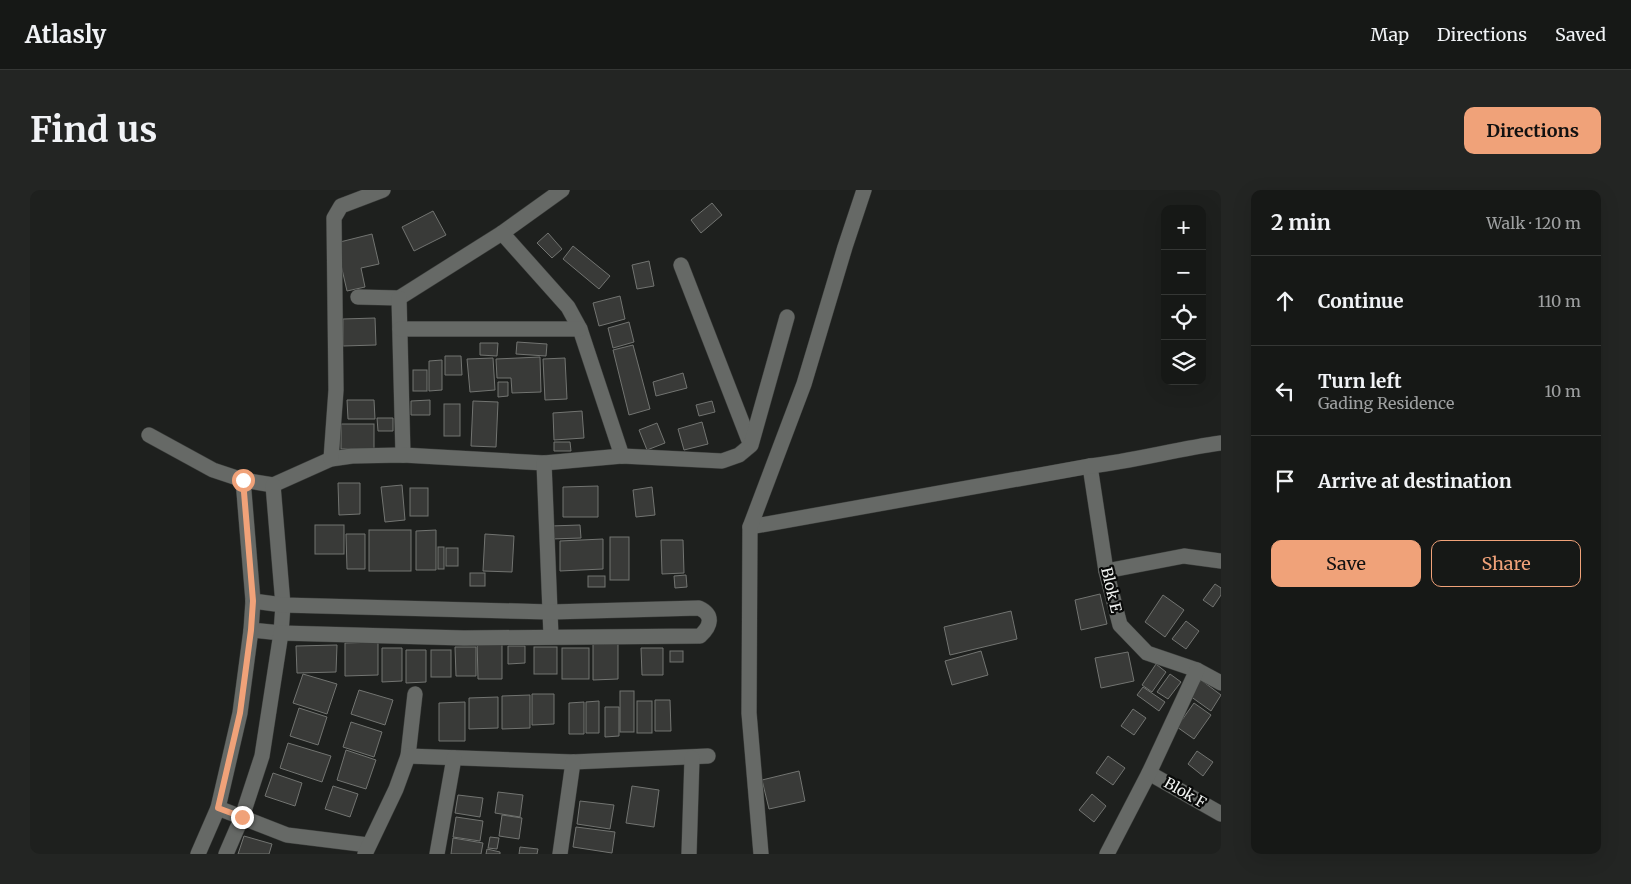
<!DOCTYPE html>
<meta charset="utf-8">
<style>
:root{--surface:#161816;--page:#232523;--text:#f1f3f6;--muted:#9ea0a1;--line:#353735;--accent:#f0a279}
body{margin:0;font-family:Merriweather,serif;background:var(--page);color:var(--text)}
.controls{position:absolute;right:15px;top:15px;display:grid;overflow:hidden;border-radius:10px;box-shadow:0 5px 20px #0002}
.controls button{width:45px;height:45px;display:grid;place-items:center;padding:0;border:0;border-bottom:1px solid var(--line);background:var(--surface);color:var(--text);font:25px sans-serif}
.stop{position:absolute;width:15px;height:15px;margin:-11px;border:4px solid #f0a279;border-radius:50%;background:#fff}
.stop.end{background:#f0a279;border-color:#fff;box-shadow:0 1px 5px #0008}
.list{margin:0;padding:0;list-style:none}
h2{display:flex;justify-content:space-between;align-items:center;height:65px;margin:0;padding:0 20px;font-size:21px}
h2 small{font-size:16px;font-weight:400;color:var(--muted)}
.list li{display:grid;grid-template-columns:32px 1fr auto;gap:15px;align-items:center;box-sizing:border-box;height:90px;padding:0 20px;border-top:1px solid var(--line)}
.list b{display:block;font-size:19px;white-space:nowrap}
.list p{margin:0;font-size:16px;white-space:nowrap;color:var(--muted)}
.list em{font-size:16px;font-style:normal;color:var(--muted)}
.actions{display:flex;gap:10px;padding:15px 20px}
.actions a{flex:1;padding:11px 0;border:1px solid var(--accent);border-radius:10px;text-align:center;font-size:18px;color:var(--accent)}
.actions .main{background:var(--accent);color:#111}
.icon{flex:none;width:28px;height:28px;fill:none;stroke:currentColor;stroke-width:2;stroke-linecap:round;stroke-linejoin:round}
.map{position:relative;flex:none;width:1191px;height:664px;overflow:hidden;border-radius:10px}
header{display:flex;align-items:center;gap:30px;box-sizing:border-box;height:70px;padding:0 25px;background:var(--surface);border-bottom:1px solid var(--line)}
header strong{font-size:24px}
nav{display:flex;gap:28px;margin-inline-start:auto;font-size:18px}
.intro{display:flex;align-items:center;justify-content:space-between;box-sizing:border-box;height:120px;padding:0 30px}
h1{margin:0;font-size:35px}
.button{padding:12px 22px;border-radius:10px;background:var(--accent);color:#111;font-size:18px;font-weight:700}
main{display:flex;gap:30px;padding:0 30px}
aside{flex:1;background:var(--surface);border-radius:10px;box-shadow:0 5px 20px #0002}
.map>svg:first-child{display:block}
</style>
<header>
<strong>Atlasly</strong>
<nav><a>Map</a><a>Directions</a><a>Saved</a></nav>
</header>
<div class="intro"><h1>Find us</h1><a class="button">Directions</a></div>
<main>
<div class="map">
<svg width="1191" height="664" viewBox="0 0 1191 664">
<rect width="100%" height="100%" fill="#1e201e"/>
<g fill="#393a38" stroke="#727471">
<path d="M682 13 692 25 671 43 661 30Z"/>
<path d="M403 21 416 45 384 61 372 37Z"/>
<path d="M518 43 532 59 522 68 507 53Z"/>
<path d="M342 44 349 74 331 78 335 97 317 101 306 53Z"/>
<path d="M543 56 580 86 569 99 533 69Z"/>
<path d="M619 71 624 96 607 99 602 75Z"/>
<path d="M590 106 595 129 569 136 563 113Z"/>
<path d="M345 128 346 155 313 156V129Z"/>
<path d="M599 132 604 152 583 158 578 138Z"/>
<path d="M487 152 517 154 516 166 486 164Z"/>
<path d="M450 153H468L467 166 450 165Z"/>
<path d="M603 155 620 219 599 225 583 160Z"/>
<path d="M415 166H431L432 185H415Z"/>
<path d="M510 167 511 202 482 203 481 188H467L466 169Z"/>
<path d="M463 168 465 200 440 202 437 169Z"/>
<path d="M535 168 537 209 515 210 513 169Z"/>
<path d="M412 170V200L399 201V171Z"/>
<rect x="383" y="180" width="14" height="21"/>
<path d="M653 183 657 198 626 206 623 192Z"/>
<path d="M468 192H478V206L468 207Z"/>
<path d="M317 210H344L345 229H318Z"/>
<path d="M400 210V225H381V211Z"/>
<path d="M443 211 468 212 466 257 441 256Z"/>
<path d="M682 211 685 222 669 226 666 215Z"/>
<rect x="414" y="214" width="16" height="32"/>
<path d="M552 221 554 248 524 250 523 223Z"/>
<path d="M347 228H363V241H348Z"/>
<path d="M672 232 678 254 654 260 648 239Z"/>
<path d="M627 233 635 253 617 260 609 240Z"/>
<rect x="311" y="234" width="33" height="25"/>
<path d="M524 252H540L541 261H524Z"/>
<path d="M308 293H330V324L309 325Z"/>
<path d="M372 295 375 330 355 332 351 297Z"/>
<path d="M568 296V327H533V297Z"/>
<path d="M622 297 625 325 606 327 603 300Z"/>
<rect x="380" y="298" width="18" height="28"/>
<rect x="285" y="335" width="29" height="29"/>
<path d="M550 335 551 348 521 349 520 336Z"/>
<rect x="339" y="340" width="42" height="41"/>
<path d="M406 340V380H386V341Z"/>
<path d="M316 344H335V379H317Z"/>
<path d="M455 344 484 346 482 382 453 381Z"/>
<rect x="580" y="347" width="19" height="43"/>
<path d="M573 349V379L530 381V351Z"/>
<path d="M631 350H653L654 383 632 384Z"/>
<rect x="408" y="357" width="6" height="22"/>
<rect x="416" y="358" width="12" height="18"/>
<rect x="440" y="383" width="15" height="13"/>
<path d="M656 385 657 397 645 398 644 386Z"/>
<rect x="558" y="386" width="17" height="11"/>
<path d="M1185 394 1191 398V405L1183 417 1173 410Z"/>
<path d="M1070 404 1077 434 1051 440 1045 410Z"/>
<path d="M1133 405 1154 420 1135 447 1115 432Z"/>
<path d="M981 421 987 449 920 465 914 437Z"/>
<path d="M1156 431 1169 441 1156 459 1142 449Z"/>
<path d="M472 449V489H448L447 450Z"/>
<path d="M348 452V485L315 486V453Z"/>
<path d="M563 452H588V489L563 490Z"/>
<path d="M307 455 306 482 267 483 266 456Z"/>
<path d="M478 456H495V473L478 474Z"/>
<path d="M425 457H446V486H426Z"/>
<rect x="504" y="457" width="23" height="27"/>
<path d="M352 458H372V491L352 492Z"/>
<rect x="532" y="458" width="27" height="31"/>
<path d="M611 458H633V485H612Z"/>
<path d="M376 460H396V492L376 493Z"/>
<rect x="401" y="460" width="20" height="27"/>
<rect x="640" y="461" width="13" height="11"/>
<path d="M951 461 958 485 922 495 915 471Z"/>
<path d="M1098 462 1104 491 1071 498 1065 468Z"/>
<path d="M1126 474 1136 482 1122 502 1112 495Z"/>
<path d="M273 484 307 494 297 524 263 513Z"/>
<path d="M1140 484 1151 492 1138 509 1127 502Z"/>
<path d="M1171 490 1191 505 1181 521 1160 506Z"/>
<path d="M1113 497 1135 512 1129 521 1107 505Z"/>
<path d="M329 500 363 510 355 535 321 524Z"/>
<rect x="590" y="501" width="14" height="41"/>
<path d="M502 504H524V534L502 535Z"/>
<path d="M500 505V538L472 539V506Z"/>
<path d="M468 507V538L439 539V508Z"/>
<path d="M625 510H640L641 541H625Z"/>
<path d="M569 511V543H556V512Z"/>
<rect x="607" y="511" width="15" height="32"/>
<path d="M435 512V551H409V513Z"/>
<path d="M554 512V544H539V513Z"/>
<path d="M1164 513 1181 525 1164 549 1147 537Z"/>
<path d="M575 517H589V546L575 547Z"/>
<path d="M269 518 297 527 288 555 260 546Z"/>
<path d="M1103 519 1116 528 1104 545 1091 536Z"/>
<path d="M321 532 352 542 344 567 313 557Z"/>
<path d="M258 553 301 566 292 592 250 578Z"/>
<path d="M316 560 346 570 336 599 307 590Z"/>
<path d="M1167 561 1183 572 1173 586 1158 574Z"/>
<path d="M1078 566 1095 578 1083 595 1066 583Z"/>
<path d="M769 581 775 611 739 619 732 590Z"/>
<path d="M243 583 272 593 265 616 235 606Z"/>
<path d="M303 596 328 604 320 627 295 619Z"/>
<path d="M602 596 629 600 624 637 596 633Z"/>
<path d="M468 602 493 605 490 627 465 623Z"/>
<path d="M1062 604 1076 616 1064 632 1049 620Z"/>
<path d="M428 605 453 608 450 627 425 623Z"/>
<path d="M550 611 584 615 580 639 547 634Z"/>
<path d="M472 625 492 628 489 649 469 646Z"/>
<path d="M426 627 453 631 450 651 423 647Z"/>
<path d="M546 637 585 642 582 663 543 657Z"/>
<path d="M214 646 242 654 239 664H208Z"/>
<path d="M460 647 469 648 467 659 458 658Z"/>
<path d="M423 648 453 653 451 664H421Z"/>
<path d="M490 657 508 659 507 664H489Z"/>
<path d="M457 659 470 662V664H456Z"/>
</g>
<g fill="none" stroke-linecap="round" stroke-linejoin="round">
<g stroke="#3b3d3b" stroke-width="16">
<g id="street">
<path d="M472 43 532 0"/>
<path d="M651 75 720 253"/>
<path d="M328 107 369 108 472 43 538 117 550 139 592 266"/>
<path d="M369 108 373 265"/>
<path d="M370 139H550"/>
<path d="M119 245 183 280 213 290 243 295 301 269 322 266 373 265 514 273 592 266 692 271 709 265 721 255 757 127"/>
<path d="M301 269 306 200 304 28 311 16 353 0"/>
<path d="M514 273 521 446"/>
<path d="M1060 276 1076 381 1090 435 1117 463 1167 480 1191 493"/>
<path d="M720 337 1060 276C1104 271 1147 259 1191 253"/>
<path d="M1076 381 1154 366 1191 371"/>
<path d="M221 440 251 443 253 415 243 295"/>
<path d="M378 566 385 504"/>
<path d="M1119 583 1191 624"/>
<path d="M188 618 257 645 338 655"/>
<path d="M168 664 188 618 210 523 221 440 223 411 213 290"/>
<path d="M196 664 212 627 232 566 251 443 434 448 670 446C681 436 684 425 669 418L521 422 253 415 223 411"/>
<path d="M335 664 366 599 378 566 543 572 678 566"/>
<path d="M407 664 424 568"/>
<path d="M530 664 543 572"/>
<path d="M659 664 662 568"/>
<path d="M731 664 719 523 720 337 774 194 815 57 834 0"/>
<path d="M1077 664 1119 583 1167 480"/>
</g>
</g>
<use href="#street" stroke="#666966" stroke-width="15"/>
</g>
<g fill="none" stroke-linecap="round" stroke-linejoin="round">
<path stroke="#f0a279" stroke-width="6" d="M212 627 188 618 210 523 221 440 223 411 213 290"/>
</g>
<g text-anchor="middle" stroke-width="4.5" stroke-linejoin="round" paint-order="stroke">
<g font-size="15" fill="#f0f2f0" stroke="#090a09">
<text transform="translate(1081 400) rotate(77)" y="5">Blok E</text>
<text transform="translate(1155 603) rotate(30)" y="5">Blok F</text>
</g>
</g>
</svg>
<div class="controls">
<button>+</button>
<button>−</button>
<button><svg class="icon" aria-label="locate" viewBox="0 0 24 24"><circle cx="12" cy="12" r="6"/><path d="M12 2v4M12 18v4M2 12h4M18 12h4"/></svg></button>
<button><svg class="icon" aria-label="layers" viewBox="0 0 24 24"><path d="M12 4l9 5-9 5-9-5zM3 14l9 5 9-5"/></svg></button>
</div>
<div class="stop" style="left:213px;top:290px"></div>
<div class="stop end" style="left:212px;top:627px"></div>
</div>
<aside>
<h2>2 min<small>Walk · 120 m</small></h2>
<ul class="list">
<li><svg class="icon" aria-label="ahead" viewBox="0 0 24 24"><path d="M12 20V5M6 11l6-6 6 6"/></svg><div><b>Continue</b></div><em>110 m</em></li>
<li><svg class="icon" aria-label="left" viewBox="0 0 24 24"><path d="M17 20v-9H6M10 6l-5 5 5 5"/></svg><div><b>Turn left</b><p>Gading Residence</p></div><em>10 m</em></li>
<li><svg class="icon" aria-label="arrive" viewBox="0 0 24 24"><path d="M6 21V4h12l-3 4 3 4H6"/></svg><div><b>Arrive at destination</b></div></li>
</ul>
<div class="actions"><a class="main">Save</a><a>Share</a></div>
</aside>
</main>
